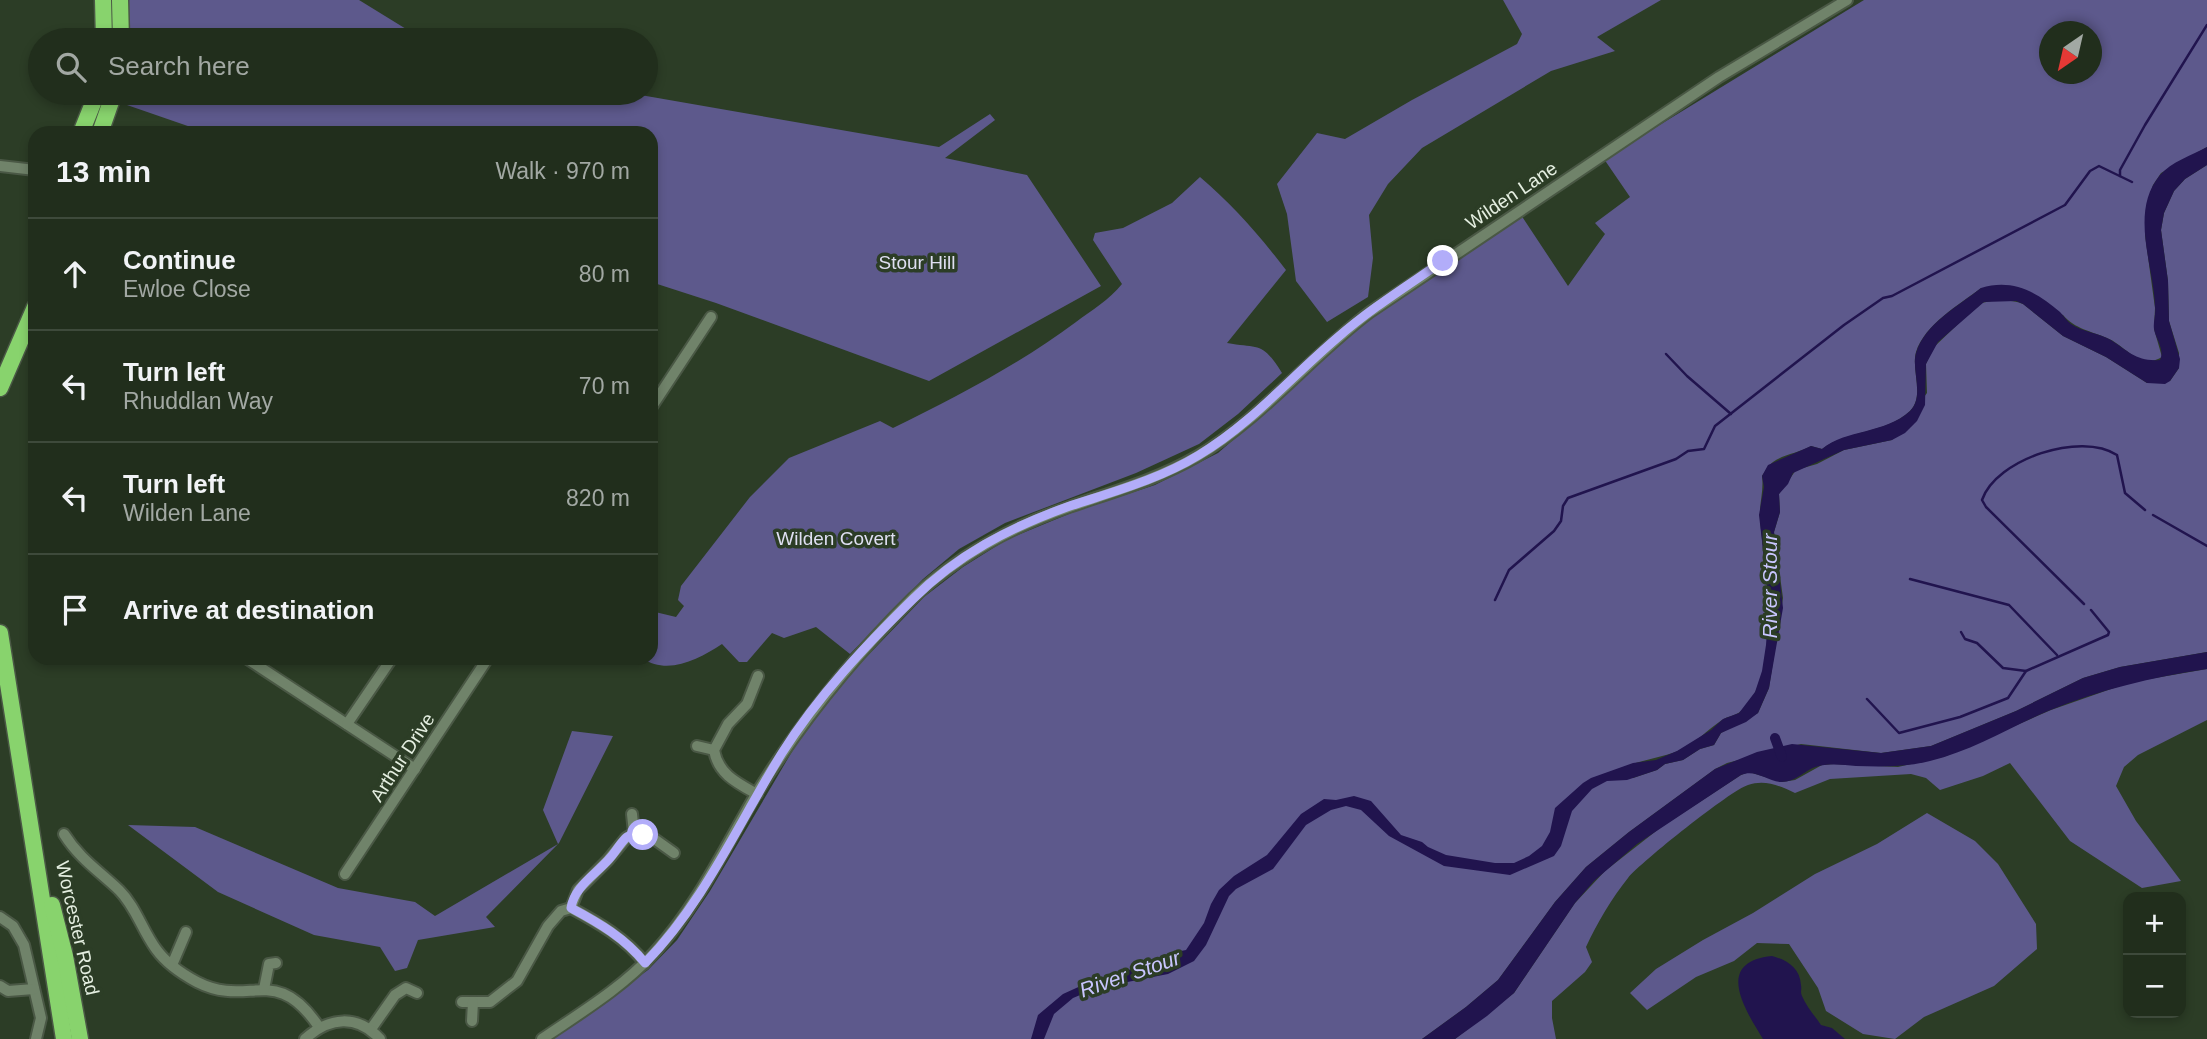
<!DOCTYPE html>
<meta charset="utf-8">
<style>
:root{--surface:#212e1c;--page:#293625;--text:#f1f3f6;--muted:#a2a8a3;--line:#3e4a3b}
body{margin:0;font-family:Helvetica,sans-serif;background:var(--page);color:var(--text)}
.controls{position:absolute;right:21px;bottom:21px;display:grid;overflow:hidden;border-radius:14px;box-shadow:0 4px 10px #0003}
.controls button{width:63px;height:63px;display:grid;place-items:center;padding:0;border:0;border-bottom:2px solid var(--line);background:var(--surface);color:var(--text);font:35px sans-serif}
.compass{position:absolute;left:2039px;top:21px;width:63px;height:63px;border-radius:50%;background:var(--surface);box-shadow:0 4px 10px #0003;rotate:214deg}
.stop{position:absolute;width:21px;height:21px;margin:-16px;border:5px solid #b2adf9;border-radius:50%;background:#fff}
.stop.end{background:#b2adf9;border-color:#fff;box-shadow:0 2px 7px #0008}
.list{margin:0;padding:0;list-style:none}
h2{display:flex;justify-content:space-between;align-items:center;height:91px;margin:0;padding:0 28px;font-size:30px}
h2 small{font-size:23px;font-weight:400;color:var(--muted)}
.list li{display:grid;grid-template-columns:46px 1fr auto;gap:21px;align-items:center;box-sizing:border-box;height:112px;padding:0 28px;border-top:2px solid var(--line)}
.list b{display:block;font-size:26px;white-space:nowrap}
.list p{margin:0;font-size:23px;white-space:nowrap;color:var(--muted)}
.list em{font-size:23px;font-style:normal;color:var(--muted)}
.icon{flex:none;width:38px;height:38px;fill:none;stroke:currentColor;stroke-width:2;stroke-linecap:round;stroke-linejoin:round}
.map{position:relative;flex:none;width:2207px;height:1039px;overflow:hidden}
.search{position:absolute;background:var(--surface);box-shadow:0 4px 10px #0003;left:28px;top:28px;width:630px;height:77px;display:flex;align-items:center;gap:18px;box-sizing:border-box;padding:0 24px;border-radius:38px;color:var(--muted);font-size:26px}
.panel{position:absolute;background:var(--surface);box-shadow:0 4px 10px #0003;left:28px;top:126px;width:630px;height:539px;border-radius:21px}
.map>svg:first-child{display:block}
</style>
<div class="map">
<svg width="2207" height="1039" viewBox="0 0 2207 1039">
<rect width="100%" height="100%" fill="#2c3d26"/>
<g fill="#5d598c" fill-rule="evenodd">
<path d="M125 0H359L424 40H126Z"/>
<path d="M1503 0H1661L1597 37 1615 51 1551 71 1422 148 1388 184 1369 215 1373 258 1368 297 1327 322 1296 281 1287 214 1277 184 1317 133 1345 139 1412 100 1517 44 1522 34Z"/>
<path d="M1864 0H2207V147L2161 173 2153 185 2149 197 2145 221V235L2155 308 2154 329 2162 357C2140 371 2125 345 2107 338 2091 331 2075 329 2063 315L1981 288C1959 305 1925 324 1916 352 1911 370 1925 396 1910 411 1885 434 1848 430 1822 449L1811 446C1799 453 1784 454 1773 462 1769 465 1765 472 1762 476 1764 491 1759 504 1760 519 1764 569 1784 673 1741 711 1735 716 1728 716 1722 720 1707 730 1695 744 1678 751 1660 758 1640 760 1622 768L1633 778 1657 770 1665 764 1683 760 1700 749 1714 745 1721 733 1758 713 1769 688 1783 598 1774 532 1780 512 1779 494 1796 470 1817 464 1844 450 1892 440 1927 393 1926 364 1933 348 1978 305C1990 299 2010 299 2023 304L2063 336 2106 357 2147 383 2170 381 2179 368V353L2169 321 2168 281 2161 230 2164 213 2174 191 2185 179 2207 165V652L2120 667 2083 678 2016 711 1931 746 1881 753 1801 744 1727 763 1715 769 1629 832 1586 867 1555 902 1498 980 1466 1007 1422 1039H551L648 970 677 940 710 891 800 738 853 671 924 597 963 567 1006 540 1076 511 1155 485 1218 453 1275 404 1338 345 1373 317 1521 215 1568 286 1605 234 1595 223 1630 197 1604 159ZM2050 32H2092V74H2050Z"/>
<path d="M126 93H629L939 147 990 114 995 120 945 158 1027 175 1101 286 929 381 716 303 651 282V133H208L127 105Z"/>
<path d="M1200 177C1233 205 1260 236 1286 270L1227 343C1260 349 1262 341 1282 373L1238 414 1199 444 1136 473 1005 523 959 549 923 579 850 654 816 627 784 638 772 633 747 662H739L722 644C699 659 668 676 642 658H651V611L676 617 684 606 678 600 681 586 750 497 789 458 880 421 893 428C956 397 1020 364 1076 322 1092 310 1109 300 1122 284L1093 240 1095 233 1123 228 1172 203Z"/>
<path d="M2207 669V720L2138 755 2124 767 2116 786 2136 821 2181 881 2142 888 2070 841 2010 763 1983 776 1940 790 1926 778 1911 774 1830 779 1795 793C1780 786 1765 779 1748 785 1731 790 1641 862 1628 878 1612 898 1597 923 1586 947L1592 962 1585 972 1552 1001V1018L1556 1039H1455L1514 993 1575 903 1605 871 1660 828 1741 775 1749 772 1782 782 1795 780 1822 765 1834 764 1898 767 1946 756 2051 710 2111 689 2132 682Z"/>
<path d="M572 731 613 736 559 843 486 917 495 927 418 940 407 968 395 971 380 947 314 935 218 892 128 825 195 827 338 888 415 902 435 916 558 844 543 810Z"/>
<path d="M1927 813 1975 841 1998 864 2036 924 2037 949 1994 986 1924 1017 1895 1039 1863 1034 1826 1011 1818 988 1789 944 1757 943 1734 961 1696 977 1647 1010 1630 993 1656 969 1703 940 1753 913 1815 874 1877 844Z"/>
</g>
<g fill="#21144e">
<path d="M2207 147V165L2185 179 2174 191 2164 213 2161 230 2168 281 2169 321 2180 359 2179 368 2170 381 2165 384 2147 383 2106 357 2063 336 2023 304 2016 301 1984 302 1938 342 1926 364 1925 405 1917 421 1905 433 1892 440 1844 450 1793 473 1788 484 1779 494 1780 512 1774 532 1783 608 1769 688 1758 713 1746 722 1721 733 1714 745 1700 749 1683 760 1665 764 1657 770 1627 780 1607 781 1592 789 1572 811 1561 846 1554 856 1510 875 1444 866 1389 836 1361 810 1346 806 1331 810 1306 825 1273 869 1236 889 1229 896 1206 945 1194 961 1168 974 1097 988 1073 998 1054 1014 1044 1039H1031L1038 1015 1063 994 1096 979 1111 976 1123 970 1140 969 1153 960 1167 958 1176 952 1186 950 1204 923 1211 904 1219 890 1234 876 1267 855 1301 814 1324 799 1336 800 1354 796 1371 801 1401 835 1422 842 1428 847 1446 855 1495 863H1514L1529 856 1542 846 1550 832 1555 808 1583 783 1591 778 1633 763 1656 760 1677 751 1711 730 1723 719 1739 713 1755 692 1762 671 1766 645 1769 602 1759 515 1764 487 1762 476 1768 465 1811 446 1822 449C1846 429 1885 434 1910 411 1925 396 1911 370 1916 353 1925 323 1959 306 1981 288 2012 278 2037 292 2060 312 2064 316 2067 321 2071 324 2083 332 2099 333 2111 340 2128 351 2137 362 2160 360 2165 349 2156 340 2154 329 2153 322 2156 315 2155 307 2154 266 2129 212 2160 175 2171 162 2192 155 2207 147Z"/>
<path d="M2207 652V669C2152 677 2099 690 2048 711 2009 728 1972 751 1930 761 1906 767 1882 767 1856 766 1844 765 1832 763 1819 766 1805 769 1797 782 1781 782 1766 781 1756 769 1741 775L1637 844 1594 881 1575 903 1514 993 1487 1016 1455 1039H1422L1466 1007 1498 980 1555 902 1586 867 1629 832 1715 769 1757 752 1792 744 1881 753 1931 746 2016 711 2083 678 2120 667Z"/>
<path d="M1772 956C1787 960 1800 968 1801 985 1802 991 1800 991 1802 996 1806 1006 1815 1016 1821 1025L1832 1028 1845 1039H1763C1746 1011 1713 962 1772 956Z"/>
</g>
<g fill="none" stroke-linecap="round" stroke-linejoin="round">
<g stroke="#21144e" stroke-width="2.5">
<path d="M2120 176V170L2145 125 2207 25"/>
<path d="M1666 354 1687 376 1731 414"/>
<path d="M2153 515 2207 546"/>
<path d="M1910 579 2009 605 2057 655"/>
<path d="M1495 600 1509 570 1554 531 1561 521 1563 506 1568 498 1676 459 1688 451 1704 449 1715 426 1844 325 1883 298 1892 296 2065 205 2090 171 2099 166 2132 182"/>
<path d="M2084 604 1986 507 1982 500C1996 459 2081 431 2117 455L2125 493 2145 510"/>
<path d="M1961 632 1965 639 1977 643 2003 668 2026 671"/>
<path d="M1867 699 1899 733 1960 717 2008 698 2026 671 2108 635 2109 632 2091 610"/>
</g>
<path stroke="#21144e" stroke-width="10" d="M1775 738 1782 757"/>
<g stroke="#4a5845" stroke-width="14">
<g id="minor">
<path d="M0 166 35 170"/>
<path d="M651 408 711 317"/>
<path d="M246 658 415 769"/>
<path d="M347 724 392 658"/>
<path d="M697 746 714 750"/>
<path d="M757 794C737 783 718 774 714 750L728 724 747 704 758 676"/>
<path d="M632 814 634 833"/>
<path d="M64 834C79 858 99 871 119 890 136 907 142 930 156 949 166 963 182 974 197 982 250 1009 275 962 319 1027"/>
<path d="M345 874 488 658"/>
<path d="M571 908 578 890 608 860 626 838 634 833 653 838 674 853"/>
<path d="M0 917 13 926 24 945 41 1018 36 1039"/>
<path d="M172 965 186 932"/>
<path d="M0 986 8 991 34 989"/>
<path d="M264 989 269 964 276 963"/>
<path d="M462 1002H490L517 981 548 926 561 911 571 908C599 923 625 938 645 963"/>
<path d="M472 1021 473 1002"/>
<path d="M371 1029 395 995 406 988 417 993"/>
<path d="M305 1039C329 1017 357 1014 380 1039"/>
<path d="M542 1039C580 1013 622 988 654 953 698 905 725 847 758 791 803 719 853 657 914 597 959 555 1011 527 1069 507 1112 492 1156 480 1196 457 1259 421 1311 356 1370 312L1719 77 1847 0"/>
</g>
</g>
<g stroke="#4a5845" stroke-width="19">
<g id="highway">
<path d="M103 0 104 40"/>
<path d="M120 0 121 40"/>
<path d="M81 133 97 93"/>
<path d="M100 133 114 93"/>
<path d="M0 388 35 307"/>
<path d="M0 633 64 1039"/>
<path d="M52 905 65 956 80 1039"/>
</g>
</g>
<use href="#minor" stroke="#70836a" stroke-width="10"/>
<use href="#highway" stroke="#88d36d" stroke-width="16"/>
</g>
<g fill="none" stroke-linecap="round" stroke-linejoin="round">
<path stroke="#b2adf9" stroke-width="9" d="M643 835C637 834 633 833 627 837 620 843 615 853 609 859 595 875 574 887 571 908 599 923 625 938 645 963 704 903 738 824 782 753 818 696 865 646 913 599 957 555 1009 528 1067 507 1112 492 1158 480 1199 455 1251 424 1291 377 1337 338 1370 309 1407 286 1443 261"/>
</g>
<g text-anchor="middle" stroke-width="7" stroke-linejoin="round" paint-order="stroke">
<g font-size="19" fill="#e4eee0" stroke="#2c3d26">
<text transform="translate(1511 195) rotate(-34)" y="7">Wilden Lane</text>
<text transform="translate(402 757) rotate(-57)" y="7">Arthur Drive</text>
<text transform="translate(78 928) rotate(77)" y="7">Worcester Road</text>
</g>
<g font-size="19" fill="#dfdff2" stroke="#2c3d26">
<text x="917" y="269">Stour Hill</text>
<text x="836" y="545">Wilden Covert</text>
</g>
<g font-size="21" font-style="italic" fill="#c9c6ff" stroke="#2c3d26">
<text transform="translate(1770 586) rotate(-90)" y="7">River Stour</text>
<text transform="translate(1130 974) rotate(-19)" y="7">River Stour</text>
</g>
</g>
</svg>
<div class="controls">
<button>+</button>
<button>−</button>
</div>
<svg class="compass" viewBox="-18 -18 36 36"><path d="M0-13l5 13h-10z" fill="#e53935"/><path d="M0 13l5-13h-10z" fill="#a2a8a3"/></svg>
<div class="stop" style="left:643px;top:835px"></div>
<div class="stop end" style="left:1443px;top:261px"></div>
<div class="search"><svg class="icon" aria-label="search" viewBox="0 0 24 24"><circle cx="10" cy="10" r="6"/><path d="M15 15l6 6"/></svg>Search here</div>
<section class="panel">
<h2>13 min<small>Walk · 970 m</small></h2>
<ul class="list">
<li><svg class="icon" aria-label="ahead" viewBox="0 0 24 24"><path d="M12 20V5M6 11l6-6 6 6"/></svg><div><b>Continue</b><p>Ewloe Close</p></div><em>80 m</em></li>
<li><svg class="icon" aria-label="left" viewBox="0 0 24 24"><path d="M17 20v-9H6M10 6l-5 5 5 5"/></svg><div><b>Turn left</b><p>Rhuddlan Way</p></div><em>70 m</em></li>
<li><svg class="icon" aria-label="left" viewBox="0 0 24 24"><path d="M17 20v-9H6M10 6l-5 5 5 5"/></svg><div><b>Turn left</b><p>Wilden Lane</p></div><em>820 m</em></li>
<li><svg class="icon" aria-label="arrive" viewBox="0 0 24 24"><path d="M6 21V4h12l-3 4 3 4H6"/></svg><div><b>Arrive at destination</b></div></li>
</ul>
</section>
</div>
